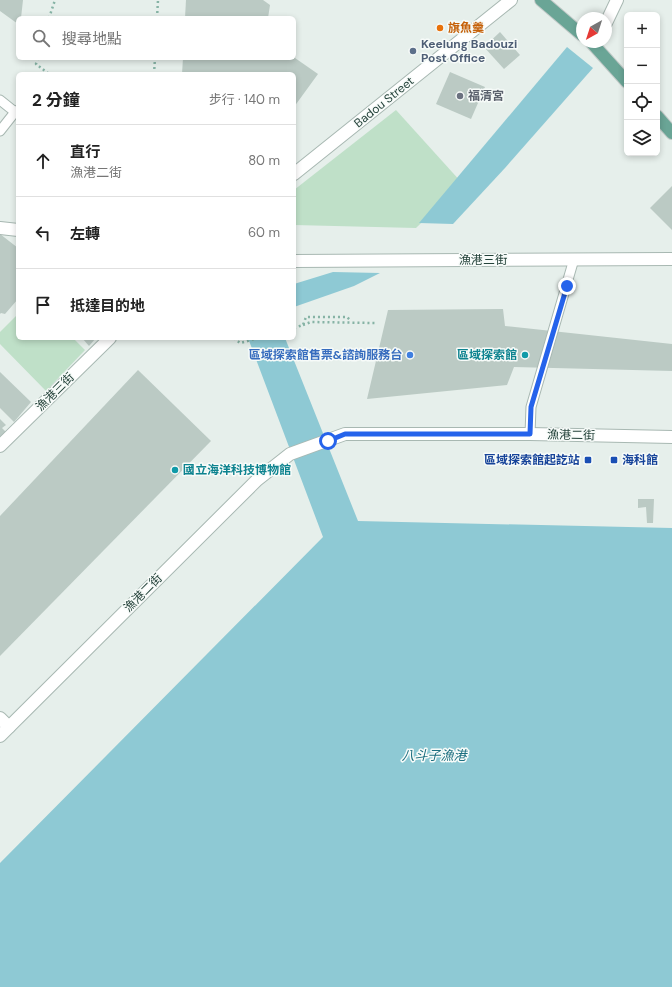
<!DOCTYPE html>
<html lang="zh-TW">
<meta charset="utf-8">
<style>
:root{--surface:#fff;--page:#f6f6f6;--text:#222;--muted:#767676;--line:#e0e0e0}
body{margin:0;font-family:"DM Sans","Noto Sans TC",sans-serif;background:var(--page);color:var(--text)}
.controls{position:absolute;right:12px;top:12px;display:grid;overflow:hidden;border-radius:6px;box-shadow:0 2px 6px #0003}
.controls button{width:36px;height:36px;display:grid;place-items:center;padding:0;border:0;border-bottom:1px solid var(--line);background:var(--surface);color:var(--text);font:20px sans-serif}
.compass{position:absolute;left:576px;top:12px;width:36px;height:36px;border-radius:50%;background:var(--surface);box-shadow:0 2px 6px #0003;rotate:219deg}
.stop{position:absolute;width:12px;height:12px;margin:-9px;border:3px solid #2563eb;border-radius:50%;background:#fff}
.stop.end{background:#2563eb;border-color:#fff;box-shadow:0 1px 4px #0008}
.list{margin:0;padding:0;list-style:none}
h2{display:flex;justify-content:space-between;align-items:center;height:52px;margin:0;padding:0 16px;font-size:17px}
h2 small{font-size:13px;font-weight:400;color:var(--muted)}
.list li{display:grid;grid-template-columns:26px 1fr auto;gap:12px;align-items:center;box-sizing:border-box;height:72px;padding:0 16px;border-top:1px solid var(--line)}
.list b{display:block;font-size:15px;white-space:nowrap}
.list p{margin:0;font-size:13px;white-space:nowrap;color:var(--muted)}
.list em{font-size:13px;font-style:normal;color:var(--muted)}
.icon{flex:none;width:22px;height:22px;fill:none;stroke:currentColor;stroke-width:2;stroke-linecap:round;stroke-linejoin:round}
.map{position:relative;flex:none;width:672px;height:987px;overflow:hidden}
.search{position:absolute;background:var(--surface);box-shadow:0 2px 6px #0003;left:16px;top:16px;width:280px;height:44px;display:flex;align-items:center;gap:10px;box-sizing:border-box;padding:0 14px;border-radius:6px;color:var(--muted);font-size:15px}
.panel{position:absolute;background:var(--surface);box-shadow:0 2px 6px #0003;left:16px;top:72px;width:280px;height:268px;border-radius:6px}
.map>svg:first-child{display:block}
</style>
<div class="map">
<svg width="672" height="987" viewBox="0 0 672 987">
<rect width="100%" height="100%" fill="#e6efeb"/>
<g fill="#bfe0c8">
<path d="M396 110 462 183 416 228 294 225V190Z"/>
<path d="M18 314V338H73L85 350 46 391 0 344V332Z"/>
</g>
<g fill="#8ec9d4">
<path d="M567 47 593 68 505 168 453 224 419 223Z"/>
<path d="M333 272 380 273 354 286 294 307V284Z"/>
<path d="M248 338H285L358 521 672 528V987H0V863L323 537Z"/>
</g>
<g fill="#bbcac4">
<path d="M0 0H23L21 18H18V24L0 11Z"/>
<path d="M186 0H263L270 5 268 18H185Z"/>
<path d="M500 32 520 55 504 69 484 47Z"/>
<path d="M183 58H295L318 74 294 107V74H182Z"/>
<path d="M450 72 485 87 471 119 436 104Z"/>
<path d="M672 186V230L650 208Z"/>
<path d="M0 234 18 248V299L5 314 1 313 0 314Z"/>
<path d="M503 309 505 326 672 344V371L514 367 507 385 367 399 388 310Z"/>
<path d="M82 338H96L89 346Z"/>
<path d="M138 370 211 441 0 656V516Z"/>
<path d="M0 372 31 402 14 422 0 408Z"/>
<path d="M0 419 6 425 2 428 8 434 0 442Z"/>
<path d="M638 499H654L653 523H647L646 507 638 508Z"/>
</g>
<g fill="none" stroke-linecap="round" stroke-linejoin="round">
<g stroke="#a8b8b2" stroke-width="11">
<g id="service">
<path d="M0 100 15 112 18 110"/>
<path d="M0 131 15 112"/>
<path d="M530 434 531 407 574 259"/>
</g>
</g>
<g stroke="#a8b8b2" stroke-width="14">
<g id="minor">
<path d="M606 23 617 0"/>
<path d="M294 174 511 0"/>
<path d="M0 228 18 230"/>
<path d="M294 261 672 259"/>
<path d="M0 446 110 338"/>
<path d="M0 718 9 727"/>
<path d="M0 736 257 480 290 454 345 434H530L672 437"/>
</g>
</g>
<g stroke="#c2cac8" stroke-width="14">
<g id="primary">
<path d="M541 0 582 35"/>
<path d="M591 42 627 82"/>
<path d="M657 116 672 133"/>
</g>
</g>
<g stroke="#86b3a5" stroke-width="2.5" stroke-dasharray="2 3" stroke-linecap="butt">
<path d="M49 18 55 0"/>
<path d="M157 18 158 0"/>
<path d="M38 58 36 64 49 74"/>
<path d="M154 74 155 58"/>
<path d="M303 325 311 322 375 323"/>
<path d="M294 328 303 325 306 317H347L351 321"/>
<path d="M234 338 240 343 259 338"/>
</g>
<use href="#service" stroke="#fff" stroke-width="9"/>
<use href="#minor" stroke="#fff" stroke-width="12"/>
<use href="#primary" stroke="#6aa596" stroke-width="12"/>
</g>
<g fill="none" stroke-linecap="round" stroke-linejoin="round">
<path stroke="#2563eb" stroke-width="5" d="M328 441 345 434H530L531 407 567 286"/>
</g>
<circle fill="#e8710a" stroke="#f7fbf9" stroke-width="1.5" cx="440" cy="28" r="4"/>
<circle fill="#5c6f8a" stroke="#f7fbf9" stroke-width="1.5" cx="413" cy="51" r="4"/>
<circle fill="#6b7280" stroke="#f7fbf9" stroke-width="1.5" cx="460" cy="96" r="4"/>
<circle fill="#3f7fe0" stroke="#f7fbf9" stroke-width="1.5" cx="410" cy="355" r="4"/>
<g fill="#0f9aa8" stroke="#f7fbf9" stroke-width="1.5">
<circle cx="525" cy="355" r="4"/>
<circle cx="175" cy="470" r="4"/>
</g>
<g fill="#1a4fb4" stroke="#f7fbf9" stroke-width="1.5">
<rect x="584" y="456" width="8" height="8" rx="2"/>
<rect x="610" y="456" width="8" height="8" rx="2"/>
</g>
<g text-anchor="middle" stroke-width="3" stroke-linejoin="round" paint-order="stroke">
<g font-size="12" font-weight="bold" fill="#c56008" stroke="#f7fbf9" text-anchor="start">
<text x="448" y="32">旗魚羹</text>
</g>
<g font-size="12" font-weight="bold" fill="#4e5e75" stroke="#f7fbf9" text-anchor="start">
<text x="421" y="48">Keelung Badouzi<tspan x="421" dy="14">Post Office</tspan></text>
</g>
<g font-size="12" font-weight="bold" fill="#5b616d" stroke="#f7fbf9" text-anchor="start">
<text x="468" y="100">福清宮</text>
</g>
<g font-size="12" fill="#24423a" stroke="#f7fbf9">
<text transform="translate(384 102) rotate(-39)" y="4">Badou Street</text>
<text x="483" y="264">漁港三街</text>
<text transform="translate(55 392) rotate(-45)" y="4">漁港三街</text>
<text transform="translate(571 435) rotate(1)" y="4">漁港二街</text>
<text transform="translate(143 593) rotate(-45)" y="4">漁港二街</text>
</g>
<g font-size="12" font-weight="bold" fill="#366cbe" stroke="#f7fbf9" text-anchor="end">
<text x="402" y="359">區域探索館售票&amp;諮詢服務台</text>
</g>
<g font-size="12" font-weight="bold" fill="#0d838f" stroke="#f7fbf9" text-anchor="end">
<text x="517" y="359">區域探索館</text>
<text x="183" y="474" text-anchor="start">國立海洋科技博物館</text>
</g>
<g font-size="12" font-weight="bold" fill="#164399" stroke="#f7fbf9" text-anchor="end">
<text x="580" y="464">區域探索館起訖站</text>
<text x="622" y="464" text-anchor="start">海科館</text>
</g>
<g font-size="13" font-style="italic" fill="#1c6f80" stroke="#f7fbf9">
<text x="434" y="760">八斗子漁港</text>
</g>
</g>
</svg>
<div class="controls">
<button>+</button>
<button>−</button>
<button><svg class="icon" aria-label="locate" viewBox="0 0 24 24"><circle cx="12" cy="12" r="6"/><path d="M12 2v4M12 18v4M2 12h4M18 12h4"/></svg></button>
<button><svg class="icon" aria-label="layers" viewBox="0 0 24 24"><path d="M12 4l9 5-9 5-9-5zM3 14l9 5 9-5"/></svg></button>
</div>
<svg class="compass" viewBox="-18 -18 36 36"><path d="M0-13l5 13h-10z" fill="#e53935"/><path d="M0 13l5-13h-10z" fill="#767676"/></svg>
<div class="stop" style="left:328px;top:441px"></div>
<div class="stop end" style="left:567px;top:286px"></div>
<div class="search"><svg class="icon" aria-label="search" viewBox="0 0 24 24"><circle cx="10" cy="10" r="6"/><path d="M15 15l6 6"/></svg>搜尋地點</div>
<section class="panel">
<h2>2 分鐘<small>步行 · 140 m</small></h2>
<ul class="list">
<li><svg class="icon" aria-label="ahead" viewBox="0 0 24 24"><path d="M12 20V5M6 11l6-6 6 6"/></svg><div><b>直行</b><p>漁港二街</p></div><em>80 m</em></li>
<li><svg class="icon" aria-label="left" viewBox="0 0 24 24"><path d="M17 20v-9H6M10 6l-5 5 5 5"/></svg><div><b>左轉</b></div><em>60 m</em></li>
<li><svg class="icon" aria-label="arrive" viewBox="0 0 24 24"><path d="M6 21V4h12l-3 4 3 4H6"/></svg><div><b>抵達目的地</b></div></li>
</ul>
</section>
</div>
